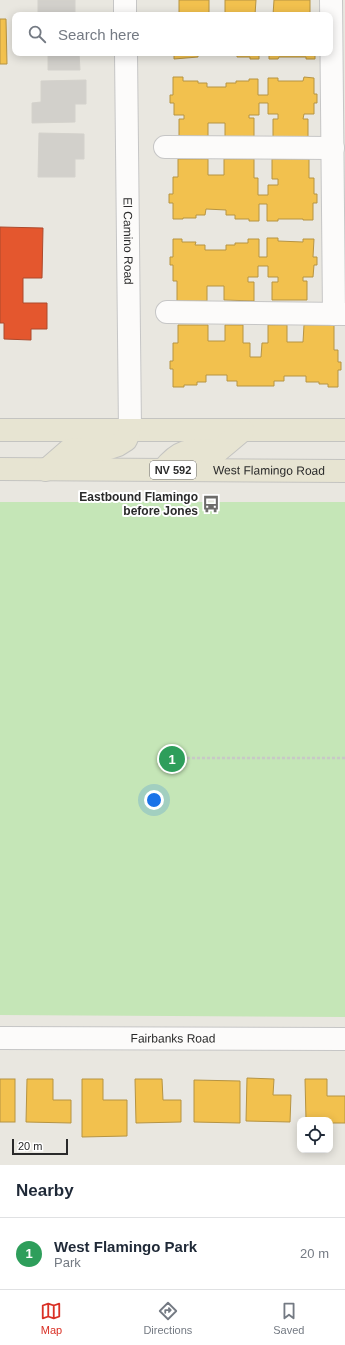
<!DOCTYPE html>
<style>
:root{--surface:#fff;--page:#f6f6f7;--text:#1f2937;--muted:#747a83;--line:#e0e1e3;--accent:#d93025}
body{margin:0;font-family:Helvetica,sans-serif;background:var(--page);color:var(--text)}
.controls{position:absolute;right:12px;bottom:12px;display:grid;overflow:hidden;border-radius:8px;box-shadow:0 2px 10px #0003}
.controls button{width:36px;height:36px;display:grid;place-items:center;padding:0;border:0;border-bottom:1px solid var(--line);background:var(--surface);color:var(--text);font:20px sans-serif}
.scale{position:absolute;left:12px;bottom:10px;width:56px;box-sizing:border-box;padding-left:4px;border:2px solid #2a2a2a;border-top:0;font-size:11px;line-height:14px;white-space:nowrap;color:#2a2a2a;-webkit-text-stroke:3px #fff;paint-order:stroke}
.you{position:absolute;left:154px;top:800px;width:14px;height:14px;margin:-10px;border:3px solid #fff;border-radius:50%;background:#1a73e8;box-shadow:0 0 0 6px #1a73e833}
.badge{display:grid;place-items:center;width:26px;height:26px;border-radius:50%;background:var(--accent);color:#fff;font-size:13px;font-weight:700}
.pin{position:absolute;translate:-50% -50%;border:2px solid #fff;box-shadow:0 1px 4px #0006}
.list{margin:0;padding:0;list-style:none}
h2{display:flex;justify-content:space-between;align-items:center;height:52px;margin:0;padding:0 16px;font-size:17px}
h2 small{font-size:13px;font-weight:400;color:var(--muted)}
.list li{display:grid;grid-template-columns:26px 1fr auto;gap:12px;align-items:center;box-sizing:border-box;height:72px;padding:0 16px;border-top:1px solid var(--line)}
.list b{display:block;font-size:15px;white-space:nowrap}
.list p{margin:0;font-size:13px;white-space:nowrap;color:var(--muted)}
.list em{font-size:13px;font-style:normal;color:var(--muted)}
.icon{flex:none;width:22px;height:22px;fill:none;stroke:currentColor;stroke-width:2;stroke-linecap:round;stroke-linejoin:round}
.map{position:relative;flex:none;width:345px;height:1165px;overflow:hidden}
.search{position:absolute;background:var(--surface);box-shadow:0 2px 10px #0003;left:12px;right:12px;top:12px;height:44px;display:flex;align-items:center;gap:10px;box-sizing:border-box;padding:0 14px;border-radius:8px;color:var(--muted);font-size:15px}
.sheet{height:124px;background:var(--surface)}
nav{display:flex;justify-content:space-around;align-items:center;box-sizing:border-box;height:56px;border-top:1px solid var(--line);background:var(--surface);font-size:11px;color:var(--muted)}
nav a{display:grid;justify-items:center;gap:2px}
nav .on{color:var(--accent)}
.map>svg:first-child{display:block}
</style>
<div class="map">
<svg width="345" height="1165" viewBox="0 0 345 1165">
<rect width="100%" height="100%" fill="#e9e7e0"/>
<path fill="#c5e6b7" d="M0 502H345V1017L0 1015Z"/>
<g fill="#f2c14e" stroke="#b69443">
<path d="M179 0H209V14H225V0H256L255 15H179Z"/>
<path d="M274 0H310V15H273Z"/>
<path d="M0 19H6L7 64H0Z"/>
<path d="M174 53H206V54H198V57L174 59Z"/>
<path d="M226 53H259V59H250V57H237V53Z"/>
<path d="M269 53H315V59H306V57H279L278 59H269Z"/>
<path d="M173 77H183V81H198V83H207V87H226V83H236V81H249V79H258V95H268V78H278V81H303L304 77 314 78V94H317V103H314V114H304L303 119H308V137H273V119H278V114H268V103H259V115H249V118H254V137H225V123H208V138H179V119H184V115H174V103H170V95H173Z"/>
<path d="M178 159H208V175H224V159H254V178H258V195H268V185H278V179H272V159H309V178H314V194H317V203H313V220H303V219H278V221H267V204H259V221H249V219H235V215H226V210L206 209 205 215H196V218H183V219H173V203H169V194H173V177H178Z"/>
<path d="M267 238H278V241L303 242V239H314L313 257H317V265H314L313 277H303V281H307V300H272V282H278V277H268V266H258V277H248V282H254V301L224 300V286H207V301H177V281H173V265H170V257H173V239H182V242H196L195 245H205V250H226V245H235V243H248V239H259V257H267Z"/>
<path d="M178 325H208V341H225V325H243V343H250V357H261L262 343H268V325H287V342H303L304 325H334V350H338V362H341V370H338V387H328V384H319V382H306V376H284V381H274V386H237V381H227V375H206V382H197V385H184V387H173V369H170V361H173V343H178Z"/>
<path d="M247 1078 274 1079 273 1095H291L290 1122 246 1121Z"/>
<rect x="0" y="1079" width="15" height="43"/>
<path d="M27 1079H53V1100H71V1123L26 1122Z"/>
<path d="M82 1079H103V1100H127V1136L82 1137Z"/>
<path d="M135 1079H162L163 1100H181V1122L136 1123Z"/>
<path d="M305 1079H327V1096H345V1123H330V1120H306Z"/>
<path d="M194 1080 240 1081V1123L194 1122Z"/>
</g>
<path fill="#e4572e" stroke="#ac4a2d" d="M0 227 43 228 42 278H23V303H47V329H31V340L4 339V323H0Z"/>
<g fill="#d2d0cb" stroke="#d4d2cc">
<rect x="38" y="0" width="37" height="15"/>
<path d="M48 53H79L80 70H48Z"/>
<path d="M86 80V104H75V122L32 123V103L41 102V81Z"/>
<path d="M39 133 84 134V159H75V177H38Z"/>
</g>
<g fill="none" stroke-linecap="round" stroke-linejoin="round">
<g stroke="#c6c6c6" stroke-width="24">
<g id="minor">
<path d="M125 0V15"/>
<path d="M331 0 334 314"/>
<path id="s1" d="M126 53 130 430"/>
<path d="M165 147 333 148"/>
<path d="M167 312 345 314"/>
<path id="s2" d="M0 1038 345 1039"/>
</g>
</g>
<g stroke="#c4c4c1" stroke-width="24">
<g id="major">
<path d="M0 430H345"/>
<path id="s3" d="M0 469 345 471"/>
<path d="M46 470 69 450 106 449 118 445 126 440 130 430"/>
<path d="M163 470C181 447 191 450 218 451L243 430"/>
</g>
</g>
<path stroke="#c8c8c7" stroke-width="2.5" stroke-dasharray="3 2" stroke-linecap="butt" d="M187 758H345"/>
<use href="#minor" stroke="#fcfbfa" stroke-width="22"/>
<use href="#major" stroke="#e7e4d2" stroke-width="22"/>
</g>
<defs>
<g id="bus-bare" transform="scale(1.38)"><path d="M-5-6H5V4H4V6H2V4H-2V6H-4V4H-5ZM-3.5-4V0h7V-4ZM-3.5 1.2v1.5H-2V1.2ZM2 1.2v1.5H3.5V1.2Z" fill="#6d6c6a" stroke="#fff" stroke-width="2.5" paint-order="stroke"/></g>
</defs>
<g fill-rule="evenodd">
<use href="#bus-bare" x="211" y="504"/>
</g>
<g text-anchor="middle" stroke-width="4" stroke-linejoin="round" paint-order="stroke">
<rect fill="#fff" stroke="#6a6a6a" stroke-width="1" x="150" y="461" width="46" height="18" rx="3"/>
<g font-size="11" font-weight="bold" fill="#2a2a2a">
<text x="173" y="474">NV 592</text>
</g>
<g font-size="12" fill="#2a2a2a" stroke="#fff">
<text dy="4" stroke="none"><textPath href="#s1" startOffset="188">El Camino Road</textPath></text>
<text dy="4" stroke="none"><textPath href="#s3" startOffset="269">West Flamingo Road</textPath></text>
<text dy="4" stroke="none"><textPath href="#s2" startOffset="173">Fairbanks Road</textPath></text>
</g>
<g font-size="12" font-weight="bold" fill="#2a2a2a" stroke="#fff" text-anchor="end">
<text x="198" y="501">Eastbound Flamingo<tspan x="198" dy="14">before Jones</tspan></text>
</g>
</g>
</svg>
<div class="controls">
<button><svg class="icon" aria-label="locate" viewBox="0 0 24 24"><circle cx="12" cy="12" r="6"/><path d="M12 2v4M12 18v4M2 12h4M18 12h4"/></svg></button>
</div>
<div class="scale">20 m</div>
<div class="you"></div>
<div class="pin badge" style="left:172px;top:759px;background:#2e9e5b">1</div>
<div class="search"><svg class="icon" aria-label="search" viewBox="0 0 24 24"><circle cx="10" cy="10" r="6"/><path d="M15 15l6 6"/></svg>Search here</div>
</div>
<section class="sheet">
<h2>Nearby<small></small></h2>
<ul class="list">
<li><span class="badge" style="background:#2e9e5b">1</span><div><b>West Flamingo Park</b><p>Park</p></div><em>20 m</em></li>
</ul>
</section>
<nav>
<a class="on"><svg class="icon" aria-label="map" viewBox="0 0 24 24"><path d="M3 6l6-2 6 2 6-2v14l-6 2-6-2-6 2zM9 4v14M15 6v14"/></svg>Map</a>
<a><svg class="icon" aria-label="directions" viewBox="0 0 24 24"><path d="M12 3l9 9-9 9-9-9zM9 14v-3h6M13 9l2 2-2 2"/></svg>Directions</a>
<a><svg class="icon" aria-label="saved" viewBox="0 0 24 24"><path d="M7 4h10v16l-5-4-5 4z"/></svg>Saved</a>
</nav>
